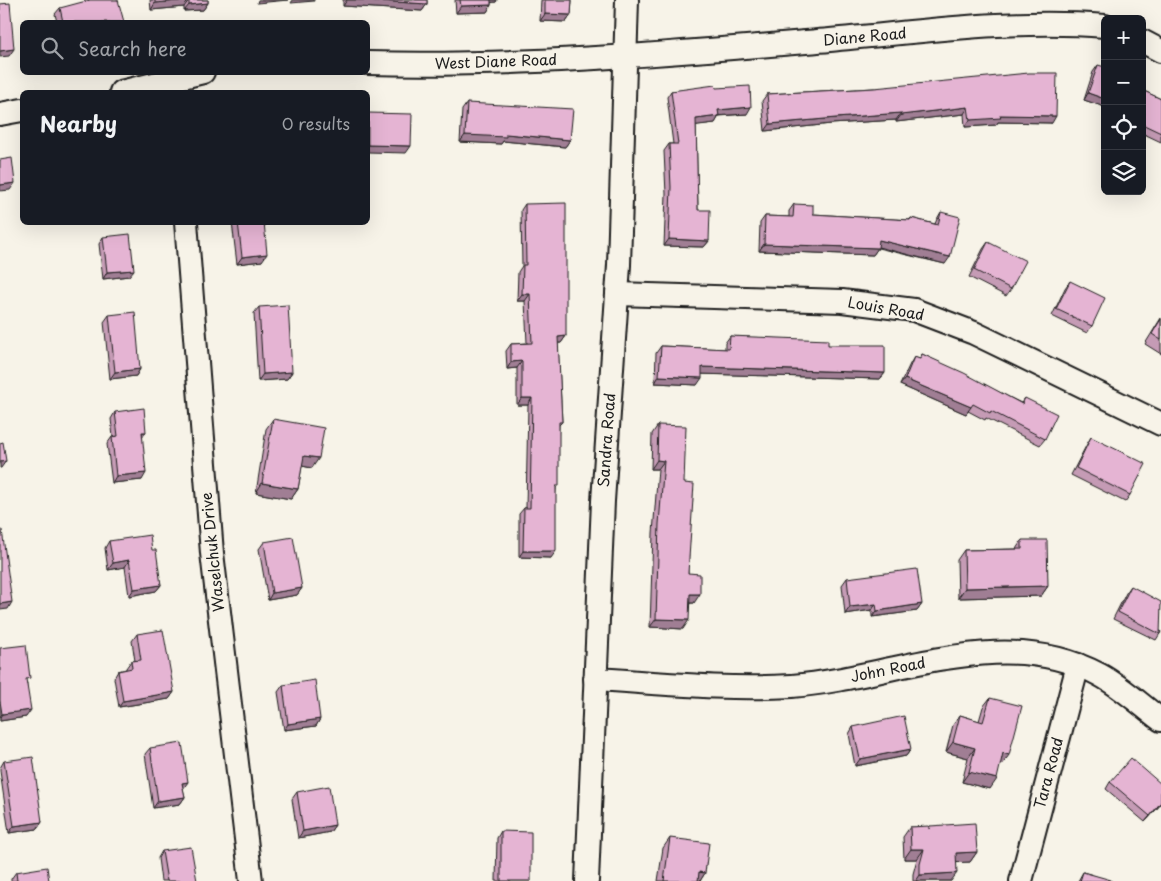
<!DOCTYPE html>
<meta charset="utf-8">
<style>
:root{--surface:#171b24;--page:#20242c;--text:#f1f3f6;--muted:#9ea1a6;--line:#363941}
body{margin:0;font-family:"Playpen Sans",sans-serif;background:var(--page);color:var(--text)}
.controls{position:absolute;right:15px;top:15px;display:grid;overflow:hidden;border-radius:8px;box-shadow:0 5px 20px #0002}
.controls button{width:45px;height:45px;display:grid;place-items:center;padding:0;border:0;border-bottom:1px solid var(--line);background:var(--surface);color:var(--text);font:25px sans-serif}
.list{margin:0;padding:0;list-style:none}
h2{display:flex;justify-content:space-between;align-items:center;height:65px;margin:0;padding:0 20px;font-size:21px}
h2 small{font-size:16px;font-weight:400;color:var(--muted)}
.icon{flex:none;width:28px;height:28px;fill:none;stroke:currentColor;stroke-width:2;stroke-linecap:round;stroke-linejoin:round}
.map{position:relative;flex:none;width:1161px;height:881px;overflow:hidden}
.search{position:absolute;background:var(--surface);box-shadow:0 5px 20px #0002;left:20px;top:20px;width:350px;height:55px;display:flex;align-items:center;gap:12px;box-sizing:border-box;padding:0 18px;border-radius:8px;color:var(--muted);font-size:19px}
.panel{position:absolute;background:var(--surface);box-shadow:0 5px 20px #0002;left:20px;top:90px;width:350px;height:135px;border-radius:8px}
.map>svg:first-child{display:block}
</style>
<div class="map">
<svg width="1161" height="881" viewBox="0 0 1161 881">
<rect width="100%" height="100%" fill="#f7f3e8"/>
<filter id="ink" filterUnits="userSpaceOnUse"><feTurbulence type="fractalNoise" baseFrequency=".02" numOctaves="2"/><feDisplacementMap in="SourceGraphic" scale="10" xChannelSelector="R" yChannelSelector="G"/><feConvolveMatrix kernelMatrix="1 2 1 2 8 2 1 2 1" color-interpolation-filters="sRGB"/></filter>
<g filter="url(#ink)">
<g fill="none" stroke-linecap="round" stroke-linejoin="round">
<g stroke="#1c1c1c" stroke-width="26">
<g id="minor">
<path d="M1142 41 1161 51"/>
<path d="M368 63C522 67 676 53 830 40 921 32 1014 18 1105 26"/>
<path d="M121 92 203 72"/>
<path d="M0 114 22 110"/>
<path d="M186 222 212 553 251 881"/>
<path d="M617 294 842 301 914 310 974 333 1161 424"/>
<path d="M595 679C660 683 727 690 792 686 894 678 1002 622 1100 675 1122 687 1141 705 1161 720"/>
<path d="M587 881 603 501 619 265 627 0"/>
<path d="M1021 881 1078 665"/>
</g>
</g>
<use href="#minor" stroke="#f7f3e8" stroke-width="22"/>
</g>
<g fill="#c59bb5" stroke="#1c1c1c">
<path d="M150 0H208V3L203 10 184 11V7L151 10Z"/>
<path d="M343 0H427V4L422 11 343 6Z"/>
<path d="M455 0H497L496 2H491V5L487 12 456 13Z"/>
<path d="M541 0H572L571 15 566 22 540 21Z"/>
<path d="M60 8 124 22H57L55 14Z"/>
<path d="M1098 65 1105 107 1084 100 1093 72Z"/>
<path d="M716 88 747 114 719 116 715 123 696 125 698 210 709 241 704 247 664 246 666 194 664 151 669 144H673L667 97 671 91Z"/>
<path d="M874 88 1052 123 998 122 996 125 965 127 964 114 896 122V120L831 124 765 131 762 101 767 94Z"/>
<path d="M1142 90 1161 99V142L1142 133Z"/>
<path d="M467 103 570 140 565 147 503 141 501 144 460 142 462 110Z"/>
<path d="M525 204 566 336 561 343H558L562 422 559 425 556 490 551 558 519 557V514L524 508H526L528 405H517V368L507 369 506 351 511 344 527 343 525 301H517L518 272 522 266 521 210Z"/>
<path d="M794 204 813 214 909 220 911 218 935 224 937 219 941 212 945 264 878 248 873 255 759 251 760 223 765 216 789 217V211Z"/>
<path d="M232 222H264L262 261 237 264Z"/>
<path d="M103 237 129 276 103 279 99 244Z"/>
<path d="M988 242 1011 289 1006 296 969 277 983 249Z"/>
<path d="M1070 281 1092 326 1087 333 1052 316 1065 288Z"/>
<path d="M259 307 292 372 287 379 258 381 254 313Z"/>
<path d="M109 315 140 369 136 376 110 379 104 322Z"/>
<path d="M1161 318V354L1145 344Z"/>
<path d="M730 336 828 345 885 373 880 379 702 374 697 385 655 383 656 353 661 346 725 349V343Z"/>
<path d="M922 354 1021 403 1025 398 1045 439 1040 445 986 418 985 420 968 411 966 414 900 385 910 364 914 357 919 359Z"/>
<path d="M115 412 142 438V480L112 483 107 444 112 437H113L111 419Z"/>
<path d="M273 419 312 468 302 466 298 489 291 499 256 493 266 429Z"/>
<path d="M658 425 684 483 688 573 694 603H690L683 629 650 627 653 533 658 469H651L652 434Z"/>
<path d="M1091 437 1130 495 1125 502 1071 475 1087 444Z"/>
<path d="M1022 540 1048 586 1041 596 958 598 957 560 964 550 1016 549Z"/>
<path d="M109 541 152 550 161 585 156 591 129 596 125 567 108 570 105 548Z"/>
<path d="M264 542 302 588 297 595 268 600 259 549Z"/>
<path d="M847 578 922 604 917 611 872 617V610L845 614 842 585Z"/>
<path d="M1131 586 1161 632 1156 640 1113 619 1126 593Z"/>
<path d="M137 634 174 692 169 699 119 707 114 678 118 671 126 669V668L131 661H135L132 641Z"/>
<path d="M0 648 27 683 26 717 0 721Z"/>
<path d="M283 685 320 719 316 726 284 730 278 692Z"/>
<path d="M990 698 1002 765 1000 764 990 789 962 782 968 758 946 752 953 725 960 715 979 721 983 707Z"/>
<path d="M853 727 911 749 906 756 855 766 849 734Z"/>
<path d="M150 748 183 789 185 797 180 804 153 808 145 754Z"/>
<path d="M4 761 42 822 37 829 9 833 0 771V768Z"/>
<path d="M1110 782 1161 784V804L1145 822 1106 789Z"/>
<path d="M297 792 335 825 330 832 298 838 292 799Z"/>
<path d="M930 826 977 852 970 862H956L951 881H913V874L917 859H904L903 837 910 827H929Z"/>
<path d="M501 831 531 881H496L497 838Z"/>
<path d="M670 838 705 873 700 881H658L663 848Z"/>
<path d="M162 851 197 881H161L158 858Z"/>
<path d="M16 872 49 881H11V879Z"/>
<path d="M1083 872 1111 881H1078Z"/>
</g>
<g fill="#a07e94" stroke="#1c1c1c">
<path d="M189 0 184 7 151 10 155 3Z"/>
<path d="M258 0H288L257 3Z"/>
<path d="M293 0H314V1L291 3Z"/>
<path d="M347 0H365L427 4 422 11 343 6Z"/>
<path d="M488 0H497L496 2 486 3Z"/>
<path d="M208 3 203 10 184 11 189 5Z"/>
<path d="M491 5 487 12 456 13 461 6Z"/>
<path d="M545 14 571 15 566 22 540 21Z"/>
<path d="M14 49 9 56 0 57V51Z"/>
<path d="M1088 93 1105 99V107L1084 100Z"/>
<path d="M751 107 747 114 714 116 718 110Z"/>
<path d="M968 107 964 114 896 122 901 115Z"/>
<path d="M901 113 896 120 831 124 765 131 770 124 836 118Z"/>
<path d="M1000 115 1056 116 1052 123 998 122 996 125 965 127 970 120Z"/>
<path d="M719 116 715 123 691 126 696 119Z"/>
<path d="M506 134 570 140 565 147 503 141 501 144 460 142 465 135Z"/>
<path d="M368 145 411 146 406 153 368 152Z"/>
<path d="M15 183 10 190 0 191V185Z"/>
<path d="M669 239 709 241 704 247 664 246Z"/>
<path d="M879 240 950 257 945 264 874 246Z"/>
<path d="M764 244 878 248 873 255 759 251Z"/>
<path d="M267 254 262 261 237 264 242 257Z"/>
<path d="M134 270 129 276 103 279 107 272Z"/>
<path d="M522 294H530L525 301H517Z"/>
<path d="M566 336 561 343H553L558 337Z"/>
<path d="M522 361 517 368 507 369 511 362Z"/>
<path d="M702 367 885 373 880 379 697 374Z"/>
<path d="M140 369 136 376 110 379 115 372Z"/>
<path d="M292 372 287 379 258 381 263 374Z"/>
<path d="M659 376 702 378 697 385 655 383Z"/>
<path d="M905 379 971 407 966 414 900 385Z"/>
<path d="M522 398H532L528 405H517Z"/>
<path d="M142 432H146L142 438Z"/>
<path d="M304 456 319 458 312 468 297 465Z"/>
<path d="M657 460 664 461 658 469H651Z"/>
<path d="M6 461 1 468H0V462Z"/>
<path d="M146 473 142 480 112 483 116 476Z"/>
<path d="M262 483 298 489 291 499 256 493Z"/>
<path d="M523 551H556L551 558 519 557Z"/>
<path d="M129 560 125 567 108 570 113 563Z"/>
<path d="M161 585 156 591 129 596 134 589Z"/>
<path d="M1048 586 1041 596 958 598 965 588Z"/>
<path d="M302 588 297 595 268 600 272 593Z"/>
<path d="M690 594H700L694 603H684Z"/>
<path d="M12 602 8 609 0 610V604Z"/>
<path d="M876 604 872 610 845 614 850 607Z"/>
<path d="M922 604 917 611 872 617 877 611Z"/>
<path d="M656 619 689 620 683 629 650 627Z"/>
<path d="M174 692 169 699 119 707 123 701Z"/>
<path d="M31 710 26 717 0 721V717L2 714Z"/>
<path d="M320 719 316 726 284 730 288 724Z"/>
<path d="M953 742 975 748 968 758 946 752Z"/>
<path d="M911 749 906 756 855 766 860 759Z"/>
<path d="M1003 753 1009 755 1002 765 996 763Z"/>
<path d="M969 772 997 779 990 789 962 782Z"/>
<path d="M188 782 183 789 182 783Z"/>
<path d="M185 797 180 804 153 808 158 801Z"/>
<path d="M1161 802V804L1145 822 1150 816Z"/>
<path d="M42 822 37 829 9 833 14 826Z"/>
<path d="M335 825 330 832 298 838 303 831Z"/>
<path d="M911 849H924L917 859H904Z"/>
<path d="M977 852 970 862 949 863 956 853Z"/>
<path d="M699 872 705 873 700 881H693Z"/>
<path d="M957 873 951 881H916L920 875Z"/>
</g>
<g fill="#e5b4d3" stroke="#1c1c1c">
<path d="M90 0H118L124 22H63L60 8Z"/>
<path d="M155 0H208V3L189 5V0L155 3Z"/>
<path d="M365 0H427V4Z"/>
<path d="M460 0H491V5L461 6Z"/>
<path d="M545 0H572L571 15 545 14Z"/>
<path d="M10 3 14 49 0 51V4Z"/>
<path d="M1098 65 1105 67V99L1088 93Z"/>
<path d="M1029 73H1057L1056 116 1000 115 1001 118 970 120 968 107 901 115V113L836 118 770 124 767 94 874 88Z"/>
<path d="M715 85 716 88 750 86 751 107 718 110 719 116 696 119 698 210H710L709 241 669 239 671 187 669 144H678L671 91Z"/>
<path d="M1142 90 1161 99V133L1142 124V117L1145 113 1142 112Z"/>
<path d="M467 103 573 109 570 140 506 134V137L465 135Z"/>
<path d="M368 113 412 114 411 146 368 145Z"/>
<path d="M12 158 15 183 0 185V160Z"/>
<path d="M566 203V336L558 337 562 422H559V486H556V551H523L524 508H530L532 398H522V361L511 362V344L532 343 530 294H522L523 265H526L525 204Z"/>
<path d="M794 204 813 205V214L910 220 911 218 938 225 941 212 960 217 950 257 879 240 878 248 764 244 765 216 793 217Z"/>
<path d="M238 222H264L267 254 242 257Z"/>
<path d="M130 234 134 270 107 272 103 237Z"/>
<path d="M988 242 1026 261 1011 289 974 270Z"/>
<path d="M1070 281 1105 298 1092 326 1056 309Z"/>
<path d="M288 305 292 372 263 374 259 307Z"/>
<path d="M135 312 140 369 115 372 109 315Z"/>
<path d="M1161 319V340L1152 334Z"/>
<path d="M730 336 828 340V345H885V373L702 367V378L659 376 661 346 729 349Z"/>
<path d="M922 354 964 373 1022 404 1025 398 1057 414 1045 439 991 411 990 413 973 404 971 407 905 379 914 357 920 359Z"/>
<path d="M144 408 146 432H142L146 473 116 476 112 437 118 436 115 412Z"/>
<path d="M273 419 324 428 319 458 304 456 298 489 262 483Z"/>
<path d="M658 425 686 426 684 483 694 484 688 573 700 574V594H690L689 620 656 619 659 524 664 461 657 460Z"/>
<path d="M1091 437 1146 464 1130 495 1076 468Z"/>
<path d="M3 442 6 461 0 462V443Z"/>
<path d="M2 530 12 602 0 604V531Z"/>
<path d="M150 535 152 550H156L161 585 134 589 129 560 113 563 109 541Z"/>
<path d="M293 537 302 588 272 593 264 542Z"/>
<path d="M1022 540H1047L1048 586 965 588 964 550 1022 549Z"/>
<path d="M917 569 922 604 877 611 876 604 850 607 847 578Z"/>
<path d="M1131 586 1161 602 1160 634 1118 612Z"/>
<path d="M163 630 174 692 123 701 118 671 132 668 131 661 141 660 137 634Z"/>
<path d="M26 645 30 678 26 679 31 710 2 714 0 701V648Z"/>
<path d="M315 680 320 719 288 724 283 685Z"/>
<path d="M990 698 1022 706 1009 755 1003 753 997 779 969 772 975 748 953 742 960 715 983 722Z"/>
<path d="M904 716 911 749 860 759 853 727Z"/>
<path d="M182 743 188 782 182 783 185 797 158 801 150 748Z"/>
<path d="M33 757 42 822 14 826 4 761Z"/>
<path d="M1131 758 1161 784V802L1150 816 1110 782Z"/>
<path d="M329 786 335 825 303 831 297 792Z"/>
<path d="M975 823 977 852 956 853 957 873 920 875V864L924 849H911L910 827 929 826V829L930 826Z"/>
<path d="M501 831 531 832V881H501Z"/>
<path d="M670 838 709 843 705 873 699 872 698 881H664Z"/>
<path d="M191 847 197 881H167L162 851Z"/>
<path d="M47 867 49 881H17L16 872Z"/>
<path d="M1083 872 1111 880V881H1080Z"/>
</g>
</g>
<g text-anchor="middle" stroke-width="5" stroke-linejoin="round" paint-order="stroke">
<g font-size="15" fill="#1c1c1c" stroke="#f7f3e8">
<text transform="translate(865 37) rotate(-5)" y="5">Diane Road</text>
<text transform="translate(496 62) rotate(-2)" y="5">West Diane Road</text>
<text transform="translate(886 309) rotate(10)" y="5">Louis Road</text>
<text transform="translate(607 440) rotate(-86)" y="5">Sandra Road</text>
<text transform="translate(213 552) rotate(-96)" y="5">Waselchuk Drive</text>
<text transform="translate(888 670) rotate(-11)" y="5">John Road</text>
<text transform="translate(1049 773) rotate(-75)" y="5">Tara Road</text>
</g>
</g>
</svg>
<div class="controls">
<button>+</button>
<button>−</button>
<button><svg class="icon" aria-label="locate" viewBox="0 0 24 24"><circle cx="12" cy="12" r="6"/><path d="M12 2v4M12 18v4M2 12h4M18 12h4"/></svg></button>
<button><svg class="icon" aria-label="layers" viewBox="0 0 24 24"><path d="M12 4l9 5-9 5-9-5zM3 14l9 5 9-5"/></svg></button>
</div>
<div class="search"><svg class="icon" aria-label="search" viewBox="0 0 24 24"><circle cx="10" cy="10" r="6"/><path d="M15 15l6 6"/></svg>Search here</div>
<section class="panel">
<h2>Nearby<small>0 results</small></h2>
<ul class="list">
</ul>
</section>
</div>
